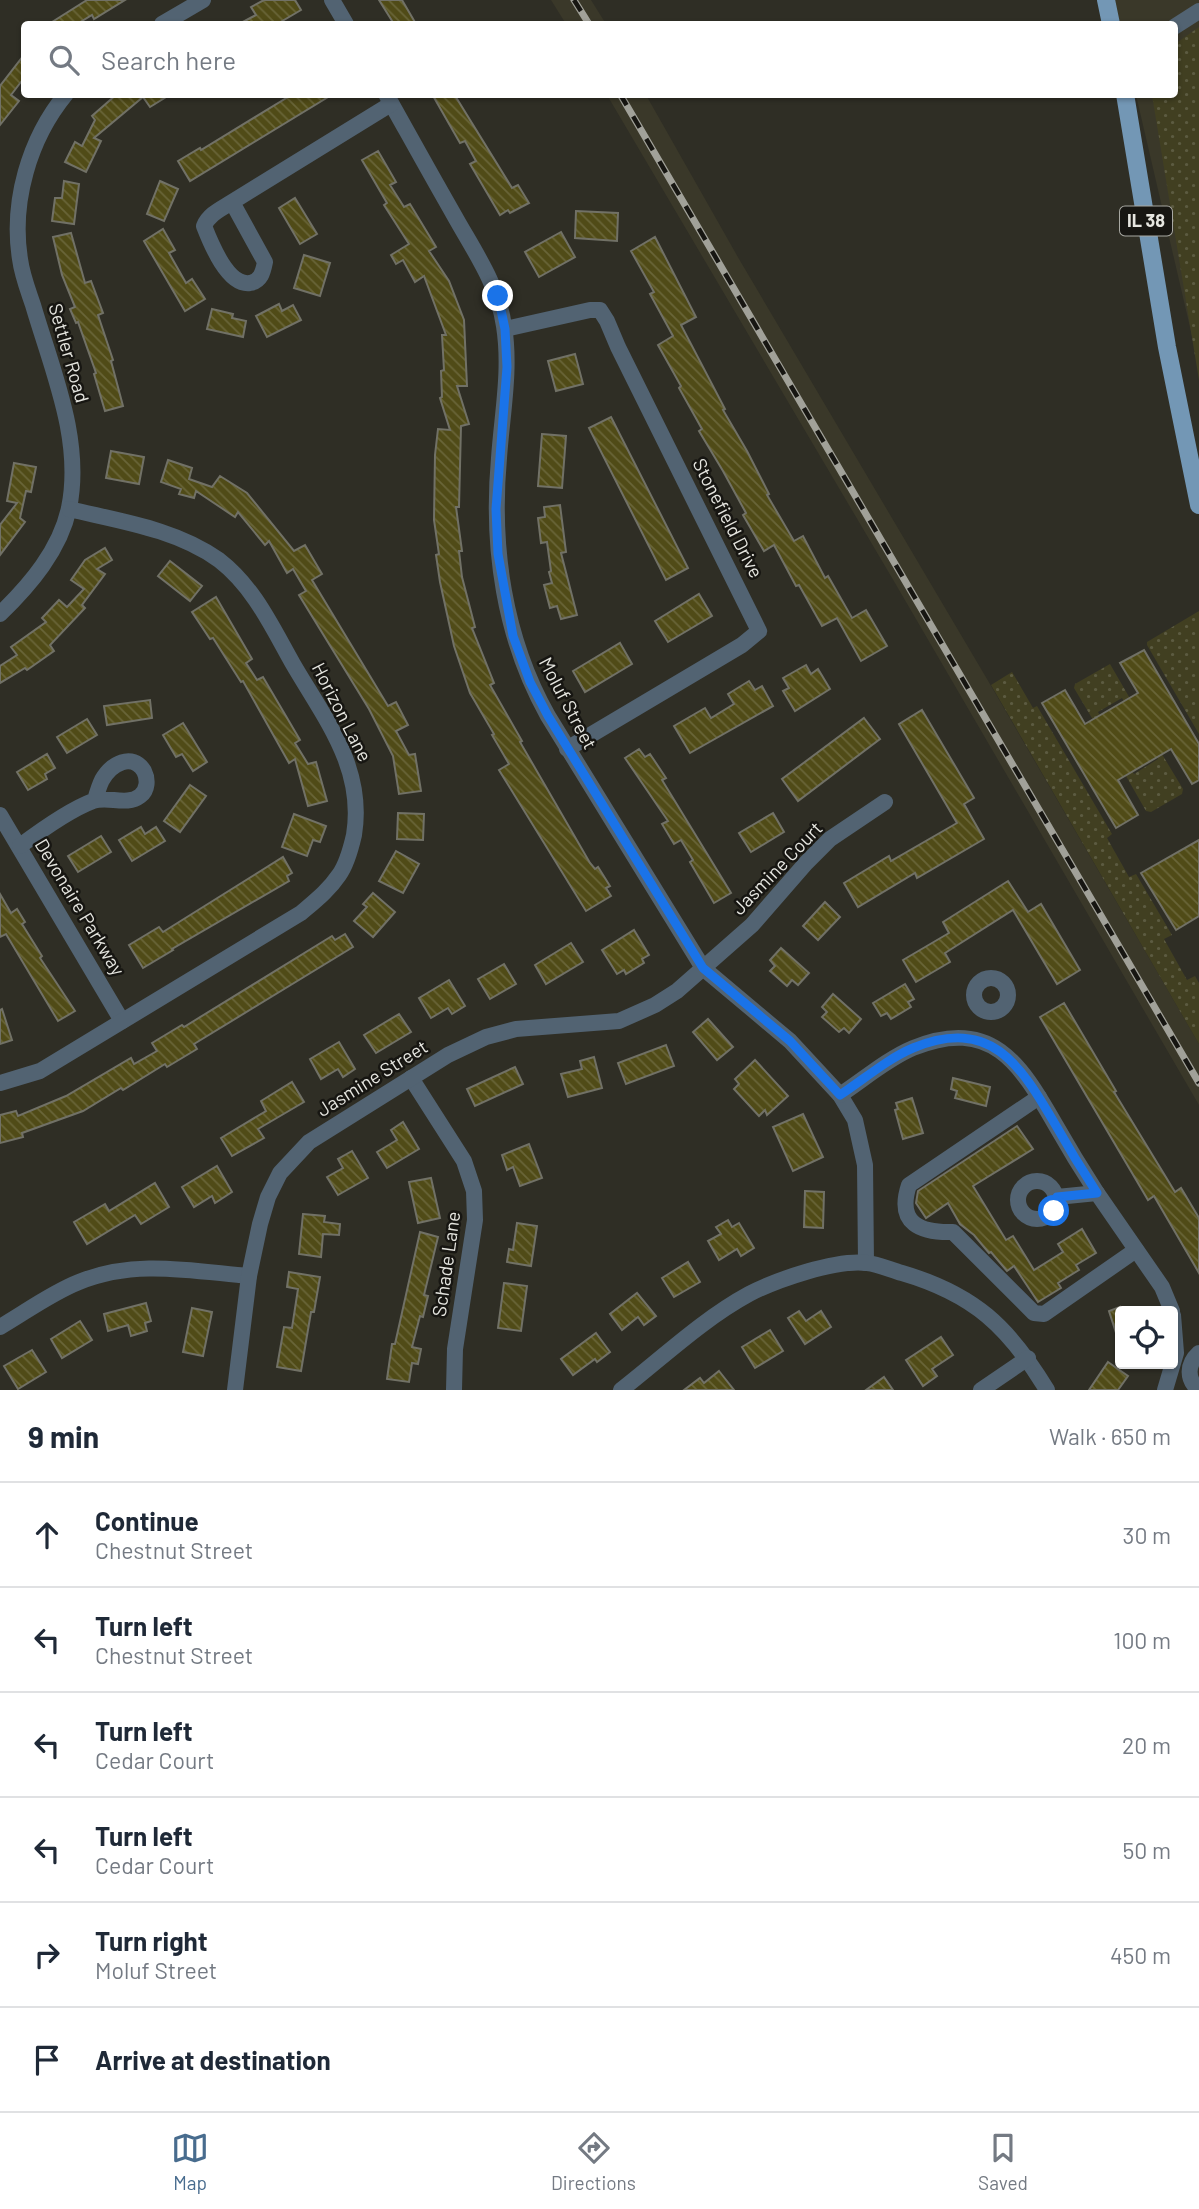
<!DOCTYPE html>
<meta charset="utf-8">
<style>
:root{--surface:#fff;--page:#f2f2f3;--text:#1f2937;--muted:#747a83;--line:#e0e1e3;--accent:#486c8e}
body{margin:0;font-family:Barlow,sans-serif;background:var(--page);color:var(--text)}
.controls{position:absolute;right:21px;bottom:21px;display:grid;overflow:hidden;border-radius:7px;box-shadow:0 2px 5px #0004}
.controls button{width:63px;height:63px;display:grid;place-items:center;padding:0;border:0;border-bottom:2px solid var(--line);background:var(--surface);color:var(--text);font:35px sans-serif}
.stop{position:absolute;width:21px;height:21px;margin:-16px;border:5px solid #1a73e8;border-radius:50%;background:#fff}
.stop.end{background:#1a73e8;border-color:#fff;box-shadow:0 2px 7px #0008}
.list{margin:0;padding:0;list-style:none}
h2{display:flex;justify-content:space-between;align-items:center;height:91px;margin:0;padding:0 28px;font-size:30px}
h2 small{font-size:23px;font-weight:400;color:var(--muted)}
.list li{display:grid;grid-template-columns:46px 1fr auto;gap:21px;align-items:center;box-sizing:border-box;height:105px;padding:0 28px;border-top:2px solid var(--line)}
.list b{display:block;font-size:26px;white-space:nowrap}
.list p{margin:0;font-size:23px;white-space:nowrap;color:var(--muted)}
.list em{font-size:23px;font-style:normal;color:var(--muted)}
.icon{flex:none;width:38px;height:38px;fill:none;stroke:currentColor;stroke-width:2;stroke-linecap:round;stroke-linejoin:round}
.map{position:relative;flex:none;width:1199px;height:1390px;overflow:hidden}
.search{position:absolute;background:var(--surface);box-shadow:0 2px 5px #0004;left:21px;right:21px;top:21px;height:77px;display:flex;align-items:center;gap:18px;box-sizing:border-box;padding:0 24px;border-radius:7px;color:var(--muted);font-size:26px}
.sheet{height:721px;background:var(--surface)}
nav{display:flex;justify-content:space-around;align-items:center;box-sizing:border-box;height:98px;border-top:2px solid var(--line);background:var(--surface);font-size:19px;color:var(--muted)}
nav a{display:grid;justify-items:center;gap:4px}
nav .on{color:var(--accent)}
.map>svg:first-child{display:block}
</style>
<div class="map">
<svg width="1199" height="1390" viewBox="0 0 1199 1390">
<defs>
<pattern id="grass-dots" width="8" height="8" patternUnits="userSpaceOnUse" patternTransform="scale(1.75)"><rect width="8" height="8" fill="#413f21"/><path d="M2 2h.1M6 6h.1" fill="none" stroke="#5c5b41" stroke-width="1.8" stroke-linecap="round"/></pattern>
<pattern id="building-back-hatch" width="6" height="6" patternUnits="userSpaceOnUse" patternTransform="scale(1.75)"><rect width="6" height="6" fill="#504b17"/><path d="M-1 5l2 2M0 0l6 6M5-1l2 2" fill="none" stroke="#696538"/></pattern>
</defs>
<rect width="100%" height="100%" fill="#2f2e25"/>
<g fill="#3a3829">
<path d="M551 0H591L606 24H566Z"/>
<path d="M1114 0H1199V366L1136 95 1174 94V24H1120Z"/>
<path d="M607 95H646L739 259 987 679 1199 1044V1105L895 583Z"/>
</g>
<g fill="url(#grass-dots)">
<path d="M1199 27V380L1152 95 1174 94 1175 44Z"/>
<path d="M1199 611V734L1147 645V642Z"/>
<path d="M1110 664 1139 714 1134 717 1122 698 1098 712 1108 731 1102 735 1074 688 1075 684Z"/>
<path d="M1012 672 1033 708 1037 706 1112 834 1107 838 1129 877 1136 874 1172 935 1164 939 1187 980 1195 976 1199 983V1044L991 685Z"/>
<path d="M1154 741 1183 789 1182 794 1151 812 1146 811 1118 762 1124 758 1134 774 1158 759 1149 744Z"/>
</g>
<g fill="url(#building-back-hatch)" stroke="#717166" stroke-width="2">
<path d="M87 0H125L94 19 92 15 77 24H49Z"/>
<path d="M264 0H295L301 10 277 24H239L256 15 251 7Z"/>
<path d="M379 0H402L416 24H394Z"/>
<path d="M24 55V78L11 95 19 101 0 125V86Z"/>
<path d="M117 94H171L150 107 143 97 94 138 101 141 86 172 65 162 75 142 82 146 95 120 92 116Z"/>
<path d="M293 94H333L190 181 178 161 200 148 201 150Z"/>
<path d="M432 94H454L512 188 518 185 529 203 510 213 508 210 500 215 470 164 476 161 465 141 460 143Z"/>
<path d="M378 151 396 182 390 185 404 207 410 204 436 247 429 251 449 281 464 320 467 386H457L469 424 461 426 459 507H456L462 551H459L462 577 475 627 472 628 494 683 490 685 522 741 520 742 590 863 595 869 598 867 610 886 606 888 611 896 586 911 499 770 509 764 492 735 494 734 470 693 454 646 440 582 436 555 439 554 434 520 435 455 438 429 450 430 440 398 442 397 441 371 444 370 442 335H446L424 276 415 282 403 260 396 264 391 255 409 244 384 205 387 203 362 160Z"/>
<path d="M64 181 79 184 74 224 52 221 55 198H62Z"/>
<path d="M160 181 178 189 164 221 147 214Z"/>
<path d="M295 198 317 234 300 244 279 208Z"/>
<path d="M576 211 618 213 617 241 575 238Z"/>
<path d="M163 229 175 250 169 253 186 283 192 279 205 299 185 311 144 241Z"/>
<path d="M561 232 575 257 539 277 525 252Z"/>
<path d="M71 233 85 283 91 281 103 313 98 315 113 360 111 361 123 406 105 411 94 374 96 373 78 322 76 323 70 309 75 307 62 275 53 237Z"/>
<path d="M655 237 696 317 681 325 725 409 723 410 747 451 769 494 767 495 794 541 803 536 825 578 828 576 852 618 866 610 887 646 861 661 837 618 822 626 799 585 796 586 774 545 764 551 743 515 746 513 723 471 699 431 702 429 679 388 681 386 658 345 673 336 650 294 654 292 631 251Z"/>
<path d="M304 255 330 263 320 296 294 288Z"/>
<path d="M279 304 282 311 293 305 301 320 267 337 256 316Z"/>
<path d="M212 309 233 314 232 318 246 321 243 337 207 329Z"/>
<path d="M575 354 583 384 556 391 548 361Z"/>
<path d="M611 417 688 568 666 580 589 428Z"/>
<path d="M542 434 566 436 562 488 538 486Z"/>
<path d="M111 451 144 457 139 484 106 478Z"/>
<path d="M168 460 192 468 189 479 212 487 220 476 247 493 294 551 305 545 322 574 312 580 388 706 396 702 408 725 396 731 409 755 415 754 421 791 399 794 393 756 369 709 299 595 306 591 293 569 287 573 269 541 265 545 238 512 235 517 196 491 194 498 179 494 181 489 161 482Z"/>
<path d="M14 463 36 467 31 492 26 491 20 518 25 522 0 555V525L17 503 7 501Z"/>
<path d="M560 505 566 552 561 553 577 615 561 619 557 606 550 608 544 585 552 583 549 572 551 571 547 542 541 543 538 518 545 517 544 507Z"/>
<path d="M105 548 112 560 97 569 105 574 82 605 85 608 50 645 54 651 27 670 25 668 0 683V666L17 655 11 647 46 622 42 618 59 600 67 607 84 589 71 580 85 560Z"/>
<path d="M170 561 202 586 190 601 158 576Z"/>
<path d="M699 594 712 616 668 642 655 621Z"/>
<path d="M216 597 252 659 246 663 257 680 263 677 300 740 295 743 308 764 316 762 327 801 308 806 295 759 289 763 243 681 241 682 213 638 210 639 192 612Z"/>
<path d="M620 643 632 664 585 692 573 671Z"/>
<path d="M1144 650 1199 744V780L1192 784 1171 749 1118 780 1138 815 1116 828 1042 703 1065 690 1085 724 1138 693 1120 663Z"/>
<path d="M806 665 811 674 818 669 830 689 795 711 783 691 789 688 783 678Z"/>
<path d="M749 681 755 690 762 686 773 706 690 753 674 726 705 708 711 718 734 704 728 694Z"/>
<path d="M150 700 152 718 107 725 104 706Z"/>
<path d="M922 710 974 798 964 804 984 839 917 878 915 873 858 907 844 883 889 856 891 861 957 823 899 724Z"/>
<path d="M864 718 880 739 798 801 782 779Z"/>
<path d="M87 719 97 735 67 753 57 737Z"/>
<path d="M183 723 207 762 193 771 182 754 176 757 163 735Z"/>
<path d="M639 749 645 757 650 754 666 778 662 780 731 893 714 903 690 862 693 860 681 840 674 844 662 824 668 821 625 758Z"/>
<path d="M47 754 55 768 45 774 47 779 28 790 17 772Z"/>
<path d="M190 785 206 796 180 832 164 821Z"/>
<path d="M398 813 424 814 423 840 397 839Z"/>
<path d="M773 813 784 832 751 852 739 833Z"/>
<path d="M294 814 326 826 320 842 313 840 307 856 282 847Z"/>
<path d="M141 827 145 834 156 827 165 841 132 861 119 840Z"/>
<path d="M101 836 111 852 78 872 68 856Z"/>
<path d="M1199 840V916L1176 930 1141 873Z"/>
<path d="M396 851 419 864 403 893 379 881Z"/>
<path d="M283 857 292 873 287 876 289 881 172 949 173 950 143 968 129 945 159 927 163 932Z"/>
<path d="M1008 881 1028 912 1041 904 1080 970 1057 984 1013 910 945 953 950 962 916 982 903 960 949 933 943 922Z"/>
<path d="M373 893 395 912 373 937 354 921 367 907 363 904Z"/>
<path d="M0 894 11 913 17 909 25 922 22 924 42 956 40 958 75 1011 58 1021 6 934 0 937Z"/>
<path d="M825 902 840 917 818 940 803 926Z"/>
<path d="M634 930 649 955 642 959 644 963 626 974 624 970 617 974 602 950Z"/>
<path d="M345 934 353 947 194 1044 197 1049 167 1067 165 1064 123 1090 121 1088 83 1111 22 1133 23 1137 0 1143V1115L16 1111 18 1116 66 1096 131 1058 134 1064 157 1051 152 1043 182 1025 184 1027 332 936 335 940Z"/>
<path d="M571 943 583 962 546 984 535 965Z"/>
<path d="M781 948 809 973 798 985 792 980 787 986 770 971 775 966 770 960Z"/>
<path d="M504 964 516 984 490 999 478 979Z"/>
<path d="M449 980 465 1006 452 1014 448 1008 431 1018 419 998Z"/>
<path d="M905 984 914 999 908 1002 911 1007 891 1019 887 1013 881 1016 873 1003Z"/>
<path d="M833 994 861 1019 849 1033 844 1028 839 1032 822 1017 827 1012 822 1007Z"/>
<path d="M1064 1003 1116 1091 1114 1092 1175 1192 1181 1188 1199 1218V1273L1154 1196 1148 1200 1040 1017Z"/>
<path d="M2 1009 12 1040 0 1044V1010Z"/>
<path d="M399 1014 411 1032 376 1053 364 1035Z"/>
<path d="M708 1019 733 1047 717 1060 693 1032Z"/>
<path d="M339 1042 355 1069 343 1077 338 1069 321 1079 310 1059Z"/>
<path d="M666 1045 674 1066 626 1084 618 1063Z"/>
<path d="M594 1057 602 1088 568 1097 561 1074 582 1069 580 1061Z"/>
<path d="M755 1060 788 1096 767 1115 765 1110 759 1116 734 1089 739 1084 735 1079Z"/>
<path d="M515 1067 523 1084 475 1106 467 1089Z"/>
<path d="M953 1078 990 1087 986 1106 955 1098 957 1091 951 1089Z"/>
<path d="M292 1082 304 1102 258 1129 264 1138 232 1156 221 1138 266 1111 261 1101Z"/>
<path d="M912 1098 923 1133 903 1139 895 1110 898 1109 896 1103Z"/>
<path d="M803 1114 823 1157 793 1171 773 1127Z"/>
<path d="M403 1122 419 1149 387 1168 377 1152 397 1140 391 1130Z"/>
<path d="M1017 1126 1033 1149 973 1186 1006 1240 1013 1236 1034 1270 1063 1252 1058 1244 1082 1229 1096 1253 1076 1265 1079 1270 1058 1283 1061 1288 1038 1302 1014 1266 1007 1271 991 1252 989 1253 974 1235 960 1224 948 1203 926 1218 916 1203 918 1191Z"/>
<path d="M529 1144 542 1178 520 1186 513 1167 507 1170 502 1155Z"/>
<path d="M352 1151 368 1178 338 1195 327 1177 343 1168 338 1159Z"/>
<path d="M217 1166 232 1192 215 1203 212 1196 194 1207 182 1187Z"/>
<path d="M431 1178 440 1218 418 1223 409 1182Z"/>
<path d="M155 1183 169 1207 141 1224 135 1215 87 1244 74 1222 105 1204 109 1211Z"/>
<path d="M805 1191 824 1192 823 1228 804 1227Z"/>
<path d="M303 1214 325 1216 324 1222 340 1224 339 1235 323 1234 321 1257 299 1254Z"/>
<path d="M728 1220 732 1227 739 1223 754 1248 741 1256 737 1249 719 1260 708 1241 721 1234 716 1227Z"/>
<path d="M517 1223 537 1226 531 1266 507 1262 509 1249 513 1250Z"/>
<path d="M420 1232 438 1237 424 1295 428 1296 423 1317 420 1316 412 1347 421 1349 418 1364 412 1363 409 1382 387 1379 392 1344H395Z"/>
<path d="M688 1262 700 1282 674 1297 662 1278Z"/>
<path d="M289 1272 320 1277 314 1312H311L301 1371 277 1367 284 1327 292 1328 298 1289 287 1287Z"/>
<path d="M504 1283 527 1286 521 1331 498 1328Z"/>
<path d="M637 1293 656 1316 644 1325 638 1317 622 1330 610 1314Z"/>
<path d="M146 1303 151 1321 145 1323 147 1331 131 1336 128 1325 108 1331 104 1314Z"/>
<path d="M1120 1307V1339H1118L1109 1311Z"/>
<path d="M192 1308 212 1312 203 1356 183 1352Z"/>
<path d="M799 1311 806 1321 821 1311 831 1327 805 1344 788 1318Z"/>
<path d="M80 1321 92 1340 62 1358 51 1339Z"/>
<path d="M770 1330 783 1351 755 1368 742 1347Z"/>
<path d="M596 1333 610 1352 597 1362 595 1359 573 1375 561 1359Z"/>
<path d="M941 1337 953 1355 932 1369 937 1376 923 1386 906 1360Z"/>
<path d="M32 1350 46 1372 18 1389 4 1366Z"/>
<path d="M1108 1362 1128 1376 1118 1390H1089Z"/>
<path d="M719 1371 734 1390H684L700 1378 704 1383Z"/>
<path d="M884 1377 893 1390H866Z"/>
</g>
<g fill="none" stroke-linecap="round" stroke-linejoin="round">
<g stroke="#526372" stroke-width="16">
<path d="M332 0 346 24"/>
<path d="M162 24 203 0"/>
<path d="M1174 27 1199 11"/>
<path d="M386 94C409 135 431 175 454 215 474 251 498 284 504 326 511 370 502 414 499 458 491 547 504 638 548 716L703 968 790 1041 840 1095 855 1120 865 1165 866 1263"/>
<path d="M232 202 265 262C263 272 261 281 250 283 228 286 211 244 204 226 209 214 221 209 232 202L378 112 391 104"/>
<path d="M505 329 590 310H600L607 321 618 347 759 631 742 645 567 749"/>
<path d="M0 614C30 585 60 550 69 508 83 440 52 370 33 305 28 290 22 275 20 259 11 202 29 139 66 94"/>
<path d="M0 815 122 1021"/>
<path d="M20 846C40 831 69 810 93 801 108 796 127 806 140 796 148 790 148 779 144 771 132 752 111 764 102 780 99 786 97 793 95 800"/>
<circle cx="991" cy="995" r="17"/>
<path d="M411 1078 464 1161 474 1191 475 1220 455 1349 454 1390"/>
<path d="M0 1083 40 1071 301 913C315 901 329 890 339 875 347 864 351 848 354 835 365 768 325 719 293 664 272 627 254 587 219 560 176 529 119 521 69 509"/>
<path d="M840 1095C863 1080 887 1059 913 1048 991 1016 1020 1063 1055 1124 1068 1147 1082 1170 1097 1193"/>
<path d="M1039 1097 909 1185C896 1224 921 1233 953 1232L1034 1313 1044 1314 1136 1250"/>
<circle cx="1037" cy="1200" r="19"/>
<path d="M1057 1197 1097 1193 1162 1287 1172 1311"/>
<path d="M0 1327C26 1312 51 1293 79 1282 134 1259 192 1271 249 1276"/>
<path d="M1199 1353C1187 1364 1186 1379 1199 1390"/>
<path d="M235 1390 249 1276 260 1224 268 1197 280 1173 309 1142 448 1055 486 1037 516 1029 619 1021 655 1005 677 991 752 925 806 863 830 839 885 802"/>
<path d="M621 1390C662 1358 703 1319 749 1294 776 1280 836 1259 867 1263 878 1264 891 1270 902 1273 974 1294 1009 1327 1047 1390"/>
<path d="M981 1390 1028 1358"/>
<path d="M1165 1390 1176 1353 1173 1315"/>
</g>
<g stroke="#7397b5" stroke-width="18">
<path d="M1106 0 1111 24"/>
<path d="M1125 94 1167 347 1199 505"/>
</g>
<g stroke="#a1a199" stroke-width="7">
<g id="rail">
<path d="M574 0 589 24"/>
<path d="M620 94 1199 1083"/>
</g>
</g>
<use href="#rail" stroke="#171612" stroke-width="4.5" stroke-dasharray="13" stroke-linecap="butt"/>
</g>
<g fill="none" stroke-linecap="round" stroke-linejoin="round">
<path stroke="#1a73e8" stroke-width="9" d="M498 296 505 329 507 367 496 509 498 554 513 636 530 682 548 716 703 968 790 1041 840 1095C863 1080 887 1059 913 1048 990 1016 1020 1064 1055 1124 1068 1147 1082 1170 1097 1193L1057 1197 1054 1211"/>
</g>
<g text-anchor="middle" stroke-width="5" stroke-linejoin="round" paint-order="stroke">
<rect fill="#171612" stroke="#a8a8a2" stroke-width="2" x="1120" y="206.5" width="52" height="29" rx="5"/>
<g font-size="18" font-weight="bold" fill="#e6e6e0">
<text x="1146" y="227">IL 38</text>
</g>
<g font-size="19" fill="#e6e6e0" stroke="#171612">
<text transform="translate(69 353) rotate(74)" y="7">Settler Road</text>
<text transform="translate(728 518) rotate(63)" y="7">Stonefield Drive</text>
<text transform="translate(568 703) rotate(62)" y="7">Moluf Street</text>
<text transform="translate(342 712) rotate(63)" y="7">Horizon Lane</text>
<text transform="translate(777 868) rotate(-46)" y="7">Jasmine Court</text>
<text transform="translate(80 907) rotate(59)" y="7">Devonaire Parkway</text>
<text transform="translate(372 1078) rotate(-32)" y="7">Jasmine Street</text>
<text transform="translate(446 1264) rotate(-82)" y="7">Schade Lane</text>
</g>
</g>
</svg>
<div class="controls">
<button><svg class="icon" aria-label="locate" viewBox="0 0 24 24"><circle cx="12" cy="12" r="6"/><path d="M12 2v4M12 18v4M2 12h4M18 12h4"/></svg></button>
</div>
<div class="stop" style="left:1054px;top:1211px"></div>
<div class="stop end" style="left:498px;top:296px"></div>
<div class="search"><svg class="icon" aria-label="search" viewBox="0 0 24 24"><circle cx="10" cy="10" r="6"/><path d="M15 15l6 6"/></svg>Search here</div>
</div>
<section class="sheet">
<h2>9 min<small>Walk · 650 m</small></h2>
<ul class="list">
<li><svg class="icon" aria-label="ahead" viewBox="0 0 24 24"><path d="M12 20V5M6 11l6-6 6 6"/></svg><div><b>Continue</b><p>Chestnut Street</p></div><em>30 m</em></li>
<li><svg class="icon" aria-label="left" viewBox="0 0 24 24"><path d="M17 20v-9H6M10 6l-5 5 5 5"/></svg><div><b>Turn left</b><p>Chestnut Street</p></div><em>100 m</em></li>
<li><svg class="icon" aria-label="left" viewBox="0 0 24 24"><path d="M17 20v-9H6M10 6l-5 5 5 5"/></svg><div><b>Turn left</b><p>Cedar Court</p></div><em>20 m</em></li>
<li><svg class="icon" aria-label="left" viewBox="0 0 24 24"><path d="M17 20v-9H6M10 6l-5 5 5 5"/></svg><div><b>Turn left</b><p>Cedar Court</p></div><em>50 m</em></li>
<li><svg class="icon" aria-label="right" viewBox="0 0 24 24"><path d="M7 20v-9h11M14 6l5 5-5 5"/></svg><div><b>Turn right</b><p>Moluf Street</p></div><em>450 m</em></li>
<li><svg class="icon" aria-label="arrive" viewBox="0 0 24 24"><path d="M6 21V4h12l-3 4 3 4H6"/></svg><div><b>Arrive at destination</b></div></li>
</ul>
</section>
<nav>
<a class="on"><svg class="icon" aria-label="map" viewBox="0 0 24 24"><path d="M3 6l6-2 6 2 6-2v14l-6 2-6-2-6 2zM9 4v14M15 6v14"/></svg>Map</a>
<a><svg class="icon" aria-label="directions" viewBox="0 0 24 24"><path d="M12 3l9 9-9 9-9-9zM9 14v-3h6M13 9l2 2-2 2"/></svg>Directions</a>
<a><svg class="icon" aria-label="saved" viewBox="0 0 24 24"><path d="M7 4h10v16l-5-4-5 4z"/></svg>Saved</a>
</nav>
